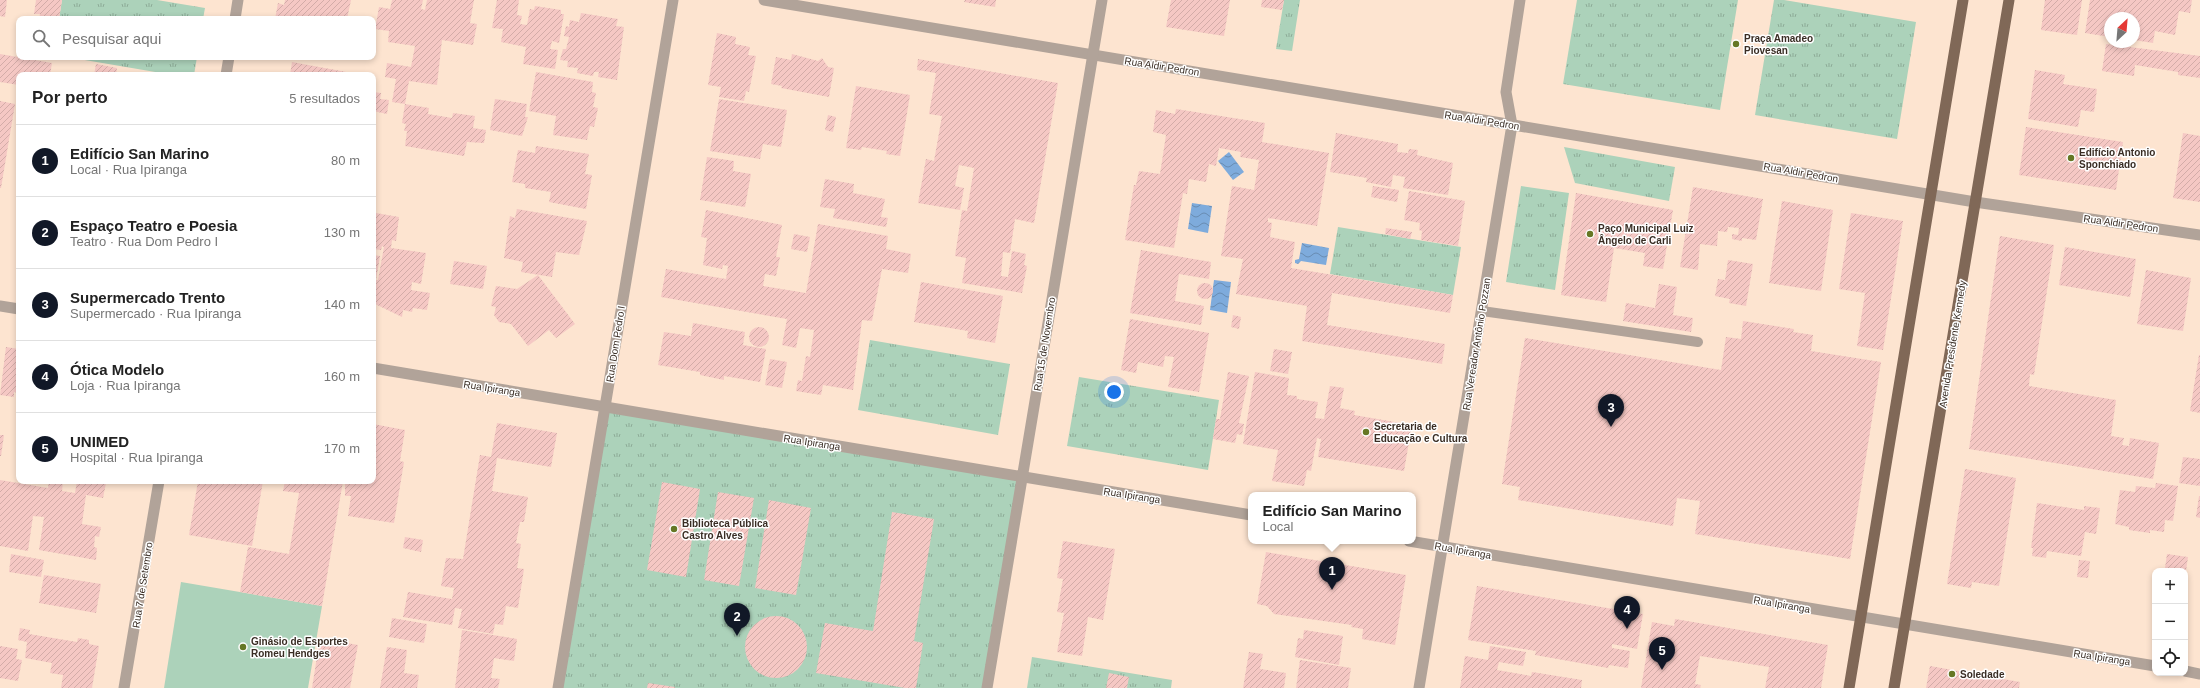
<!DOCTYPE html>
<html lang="pt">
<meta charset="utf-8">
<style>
:root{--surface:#fff;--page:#f6f6f6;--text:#222;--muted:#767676;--line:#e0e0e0;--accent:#111827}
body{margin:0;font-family:Helvetica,sans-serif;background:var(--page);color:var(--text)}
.controls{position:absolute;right:12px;bottom:12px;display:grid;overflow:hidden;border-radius:8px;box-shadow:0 2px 6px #0003}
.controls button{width:36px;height:36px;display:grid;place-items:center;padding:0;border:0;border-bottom:1px solid var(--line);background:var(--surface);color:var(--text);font:20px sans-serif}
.compass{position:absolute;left:2104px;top:12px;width:36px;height:36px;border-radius:50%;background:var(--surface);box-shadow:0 2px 6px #0003;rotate:26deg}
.you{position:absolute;left:1114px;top:392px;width:14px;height:14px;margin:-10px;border:3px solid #fff;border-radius:50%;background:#1a73e8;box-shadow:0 0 0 6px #1a73e833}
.badge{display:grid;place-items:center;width:26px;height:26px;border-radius:50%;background:var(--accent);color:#fff;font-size:13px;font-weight:700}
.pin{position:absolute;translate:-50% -33px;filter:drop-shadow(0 1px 2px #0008)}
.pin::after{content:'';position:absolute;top:21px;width:14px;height:12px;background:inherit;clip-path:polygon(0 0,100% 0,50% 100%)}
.popup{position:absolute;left:1248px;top:492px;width:168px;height:52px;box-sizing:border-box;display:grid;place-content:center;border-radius:8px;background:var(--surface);filter:drop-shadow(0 1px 3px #0005);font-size:13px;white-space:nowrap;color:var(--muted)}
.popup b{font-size:15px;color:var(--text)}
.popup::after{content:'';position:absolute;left:50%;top:100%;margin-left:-8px;border:8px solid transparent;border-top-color:var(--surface)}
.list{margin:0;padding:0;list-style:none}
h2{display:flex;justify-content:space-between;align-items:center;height:52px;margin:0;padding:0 16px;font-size:17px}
h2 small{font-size:13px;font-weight:400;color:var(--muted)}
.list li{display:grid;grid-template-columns:26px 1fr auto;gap:12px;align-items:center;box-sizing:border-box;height:72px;padding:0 16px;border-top:1px solid var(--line)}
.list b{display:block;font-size:15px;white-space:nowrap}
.list p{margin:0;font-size:13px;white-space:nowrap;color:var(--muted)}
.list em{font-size:13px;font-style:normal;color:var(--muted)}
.icon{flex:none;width:22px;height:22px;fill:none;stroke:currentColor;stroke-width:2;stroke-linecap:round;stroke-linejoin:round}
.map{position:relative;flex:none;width:2200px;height:688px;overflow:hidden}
.search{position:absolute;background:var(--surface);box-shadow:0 2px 6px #0003;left:16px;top:16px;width:360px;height:44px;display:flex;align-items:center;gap:10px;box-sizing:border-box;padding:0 14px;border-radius:8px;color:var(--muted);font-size:15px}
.panel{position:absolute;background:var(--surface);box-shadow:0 2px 6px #0003;left:16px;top:72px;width:360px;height:412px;border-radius:8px}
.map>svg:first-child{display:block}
</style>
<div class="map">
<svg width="2200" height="688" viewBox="0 0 2200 688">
<defs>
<pattern id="grass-tufts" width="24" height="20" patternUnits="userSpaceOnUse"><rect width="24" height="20" fill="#acd2ba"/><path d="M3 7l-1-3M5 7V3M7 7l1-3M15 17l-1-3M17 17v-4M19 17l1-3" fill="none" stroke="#8dab97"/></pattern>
<pattern id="water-waves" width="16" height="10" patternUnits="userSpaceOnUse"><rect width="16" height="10" fill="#7eabdc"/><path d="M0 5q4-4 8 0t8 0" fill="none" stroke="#688cb2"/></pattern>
<pattern id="building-hatch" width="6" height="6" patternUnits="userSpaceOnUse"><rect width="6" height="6" fill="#f5c8c4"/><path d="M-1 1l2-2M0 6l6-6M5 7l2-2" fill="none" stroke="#d3aca8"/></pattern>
</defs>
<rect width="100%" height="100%" fill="#fde4d0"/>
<g fill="url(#grass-tufts)">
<path d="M62 0H157L205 8 203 19H59Z"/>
<path d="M1284 0H1300L1292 51 1276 49Z"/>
<path d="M1577 0H1738L1720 110 1563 84Z"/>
<path d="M1774 0H1784L1916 22 1897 139 1755 115Z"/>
<path d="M67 57H197L194 75H173Z"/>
<path d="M1564 147 1675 167 1669 201 1575 183Z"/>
<path d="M1521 186 1569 193 1555 290 1506 282Z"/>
<path d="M1338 227 1461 247 1453 295 1330 274Z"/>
<path d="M870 340 1010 364 998 435 858 410Z"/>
<path d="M1079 377 1219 400 1208 470 1067 446Z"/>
<path d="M605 407 1022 477 987 688H558Z"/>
<path d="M1032 657 1172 680 1171 688H1027Z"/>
</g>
<path fill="#acd2ba" d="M181 582 322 606 308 688H164Z"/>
<g fill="url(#water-waves)">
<path d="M1229 152 1244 172 1233 180 1218 161Z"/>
<path d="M1192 203 1212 206 1208 233 1188 229Z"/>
<path d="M1302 243 1329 248 1326 265 1301 261 1298 264 1295 263V260L1299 259Z"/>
<path d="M1214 280 1231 282 1227 313 1210 310Z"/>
</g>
<g fill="url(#building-hatch)">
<path d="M0 0H7L5 17 0 16Z"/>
<path d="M36 0H62L59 19H39L40 14H34Z"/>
<path d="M285 0H351L347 19H275L278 3 284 5Z"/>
<path d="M392 0H423L421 9 425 10 427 0H474L470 23 477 24 473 45 442 40 437 85 409 81 405 104 392 102 396 79 385 77 387 63 411 67 415 46 388 42 389 31 375 29 379 7 390 9Z"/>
<path d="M497 0H519L517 15 522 16 520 24 527 25 530 9 534 10 535 6 561 10V14H564L559 43 552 41 550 49 558 50 555 69 523 64 526 47 501 42 503 29 492 28Z"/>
<path d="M965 0H996L995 7 964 2Z"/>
<path d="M1171 0H1230L1224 36 1166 27Z"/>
<path d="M1262 0H1284L1282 10 1261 7Z"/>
<path d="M2045 0H2082L2077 35 2041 30Z"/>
<path d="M2090 0H2192L2190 13 2179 11 2175 35 2155 31 2153 43 2134 40V18H2110V37L2085 33Z"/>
<path d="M581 13 618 19 616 26 624 27 617 80 598 77 599 72H594L593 76 577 73 578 68 567 67 568 61 560 60 563 49H566L569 37 564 36 566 26 569 27 570 20 579 22Z"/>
<path d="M717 33 736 37 735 44 750 47 748 55 756 56 749 92 746 91 744 101 719 97 721 87 708 85Z"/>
<path d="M2106 44 2200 56V78L2178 75V72L2135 65 2134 76 2102 71Z"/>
<path d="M0 54 52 63 50 75H19V85L0 82Z"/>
<path d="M792 54 818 61 822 58 828 67 834 68 829 97 781 88 782 86 771 84 776 57 791 60Z"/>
<path d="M918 59 1058 83 1034 223 1015 219 1010 253 1003 252 1001 276 1008 277 1012 251 1026 254 1024 265 1027 266 1022 293 962 283 966 258 955 256 962 210 967 211 974 168 959 165 955 186 964 188 960 210 918 203 926 159 934 161 942 116 929 114 936 73 917 70Z"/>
<path d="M292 62 357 74V75H290Z"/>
<path d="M96 64 117 68 116 75H94Z"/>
<path d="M2035 70 2065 75 2063 84 2097 89 2094 112 2081 110 2078 127 2028 119Z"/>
<path d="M536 72 593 82 592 92 596 93 593 107 598 108 594 127 590 126 587 140 553 135 556 116 529 111Z"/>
<path d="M856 86 910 95 900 156 886 154 887 151 862 147 861 150 846 148Z"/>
<path d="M373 92 381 93 380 99 389 100 387 114 373 111Z"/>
<path d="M495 99 527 104 525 117H528L522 136 490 130Z"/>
<path d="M719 99 787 110 781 147 763 144 760 159 710 151Z"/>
<path d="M0 101 15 104 1 188H0Z"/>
<path d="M405 104 429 108 428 114 452 118 453 113 475 116 473 128 486 130 484 143 467 142 464 156 405 146 407 131H404L406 124 402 123Z"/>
<path d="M1176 109 1265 123 1262 142 1329 153 1317 226 1268 218V222L1272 223 1270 237 1295 242 1291 268 1453 295 1450 313 1332 293 1327 325 1445 344 1442 364 1302 341 1307 306 1236 294 1243 259 1221 256 1232 186 1254 190 1259 160 1240 157 1241 152 1219 148 1216 166 1209 164 1206 182 1189 179 1187 194 1183 193 1174 248 1125 240 1134 185H1136L1139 171 1160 174 1166 135 1153 132 1156 110 1175 114Z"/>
<path d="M828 115 836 117 833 132 825 130Z"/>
<path d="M2026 127 2123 142 2116 190 2019 175Z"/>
<path d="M1336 133 1398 144 1397 152 1408 153 1409 149 1418 150 1417 155 1453 163 1448 195 1403 188 1405 177 1393 175 1391 187 1366 182 1367 178 1330 172Z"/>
<path d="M2183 133 2200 136V202L2173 198Z"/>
<path d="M536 146 589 154 585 174 592 175 586 209 549 202 551 192 525 188V184L512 182 518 150 535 153Z"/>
<path d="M707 157 734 161 733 171 751 174 745 207 700 200Z"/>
<path d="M825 179 854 184 853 193 885 199 881 217 888 218 886 227 833 218 835 209 820 207Z"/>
<path d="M1373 186 1399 190 1397 202 1371 197Z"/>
<path d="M1693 187 1763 199 1756 240 1742 238V241L1732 239V234L1738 235 1739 228 1728 227 1727 232 1718 231 1717 246 1700 244 1698 270 1680 267Z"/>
<path d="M1409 191 1465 201 1458 246 1421 240 1422 231 1419 230 1420 223 1404 220Z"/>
<path d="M1576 193 1673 210 1663 269 1643 266 1645 253 1614 248 1606 302 1561 295Z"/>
<path d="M1782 201 1833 210 1821 291 1769 283Z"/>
<path d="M517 209 587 221 579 255 556 252 552 277 521 272 523 262 504 258 510 216 515 218Z"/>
<path d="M706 210 782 225 776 257H780L776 276 765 274 763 286 806 293 818 224 888 236 886 249 911 254 908 273 882 269 872 321 862 320 853 390 823 385 821 395 796 391 798 380 802 381 806 356 810 357 814 330 800 328 796 348 782 345 787 319 661 297 666 269 726 279 728 266 723 265 722 269 703 265 707 238 701 237Z"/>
<path d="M376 213 399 217 396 241 392 240 391 248 426 253 421 284 412 282 411 290 430 293 427 310 413 308 412 312 403 310 402 317 373 303V255L380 256 376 280H378L384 247 382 246 381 250 373 249Z"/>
<path d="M1851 213 1903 221 1883 350 1857 346 1865 293 1839 289Z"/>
<path d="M1386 228 1412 232 1410 239 1385 234Z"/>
<path d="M794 234 810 237 807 252 791 249Z"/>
<path d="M2000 236 2054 245 2034 375 2030 374 2029 386 2116 400 2111 436 2124 438 2122 445 2129 446 2130 438 2159 443 2153 479 1969 449Z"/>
<path d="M2065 247 2136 259 2130 297 2059 285Z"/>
<path d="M1141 250 1211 262 1209 279 1179 274 1175 301 1204 306 1201 325 1130 313Z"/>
<path d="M1728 260 1753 264 1746 306 1729 303 1730 299 1715 296 1718 279 1725 280Z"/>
<path d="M454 261 487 266 483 289 450 284Z"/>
<path d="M2146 270 2191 278 2183 331 2137 324Z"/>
<path d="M538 275 575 324 556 338 549 330 528 346 511 324 499 322 494 315 496 307 491 306 496 286 517 289Z"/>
<path d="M921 282 1003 296 995 343 967 338 968 331 914 322Z"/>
<circle cx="1205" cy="291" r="8"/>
<path d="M1659 284 1677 287 1673 315 1693 318 1691 332 1623 321 1626 303 1655 308Z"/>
<path d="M1233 315 1241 317 1239 329 1231 327Z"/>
<path d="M1130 319 1209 333 1199 392 1168 387 1174 357 1165 356 1163 367 1138 362 1136 373 1121 370Z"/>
<path d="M1743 321 1794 329 1793 332 1813 335 1811 351 1881 362 1850 559 1695 534 1700 501 1677 498 1673 526 1518 500 1520 487 1502 484 1525 338 1721 370 1726 337 1741 339Z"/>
<path d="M693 323 745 332 743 345 766 349 760 382 724 376V380L700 375V372L658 365 664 332 691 336Z"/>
<circle cx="759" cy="337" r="10"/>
<path d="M6 347 19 349V393L14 392V397L0 395Z"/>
<path d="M1274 349 1292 352 1288 374 1270 371Z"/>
<path d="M2199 355H2200V413L2190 411Z"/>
<path d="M770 359 787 362 782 388 765 385Z"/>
<path d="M1228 372 1249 376 1239 423 1244 424 1242 435 1237 434 1235 443 1213 439 1216 419H1220Z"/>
<path d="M1255 372 1289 378 1287 395 1297 396V399L1318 402 1315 418 1324 419 1330 386 1344 388 1340 408 1355 411 1354 415 1412 425 1404 471 1318 457 1321 439 1317 438 1311 471 1307 470 1304 486 1272 481 1278 450 1243 444Z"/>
<path d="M497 423 557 433 551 467 497 458 492 491 528 497 524 522H520L516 543 521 544 517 568 524 569 518 608 506 606 503 625 495 624 493 634 458 628 462 609 455 608 452 625 403 617 408 592 452 599 454 588 441 586 446 558 463 559 480 455 491 457Z"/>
<path d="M373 424 405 430 400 461 404 462 394 523 348 516 351 496H345V481H373Z"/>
<path d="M0 435H4L1 456H0Z"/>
<path d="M2183 457 2200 459V486L2179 483Z"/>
<path d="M1965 469 2016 478 1999 586 1972 582 1971 588 1947 584Z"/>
<path d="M0 480 48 488 49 481H63L62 491 75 493 77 481H113L112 484 106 483 103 498 86 495 82 524 101 527 99 537 95 536 94 547 97 548 96 560 39 550 44 517 33 516 28 551 0 546Z"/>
<path d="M198 481H263L252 546 189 535Z"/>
<path d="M285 481H343L322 606 240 592 248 547 289 554 299 493 283 491Z"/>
<path d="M662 482 700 489 686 577 647 570Z"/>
<path d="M2156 483 2178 486 2173 521 2165 520 2164 532 2150 530V533L2129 530V527L2115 524 2120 490 2135 492 2136 486 2155 488Z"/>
<path d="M718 492 754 498 739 586 704 580Z"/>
<path d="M2199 496H2200V518L2196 517Z"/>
<path d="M769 500 811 508 796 595 755 588Z"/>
<path d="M2037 503 2084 510V506L2100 508 2096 534 2085 532 2081 556 2047 551 2046 558 2032 556 2033 548H2031Z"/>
<path d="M892 512 934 519 914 641 923 643 916 688H905L816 673 825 623 873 631Z"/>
<path d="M405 537 423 540 421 552 403 548Z"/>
<path d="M1063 541 1115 549 1103 620 1088 617 1082 656 1057 652 1064 613 1057 612 1063 579 1057 578Z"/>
<path d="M1266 552 1406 575 1395 645 1362 639 1363 629 1351 627 1352 625 1274 614 1267 606 1257 604Z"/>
<path d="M11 554 44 560 41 577 9 572Z"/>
<path d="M2167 554 2188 557 2186 571 2165 568Z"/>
<path d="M2079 560 2090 561 2088 578 2077 577Z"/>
<path d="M44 575 101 584 96 613 39 603Z"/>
<path d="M1477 586 1643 614 1637 649 1612 644V648L1630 651 1628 668 1609 665 1608 668 1535 655 1536 651 1468 640Z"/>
<circle cx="776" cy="647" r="31"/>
<path d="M392 618 427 624 424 643 389 637Z"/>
<path d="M1675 619 1828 645 1821 688H1765L1769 667 1700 656 1695 684 1701 685 1700 688H1641L1652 622 1674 626Z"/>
<path d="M20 628 30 630 29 634 77 642 78 638 89 640V644L99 646 92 688H61L63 675 50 673 52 663 25 658 27 642 18 640Z"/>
<path d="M462 630 517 639 514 661 494 658 491 678 500 679 498 688H455Z"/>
<path d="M1304 630 1343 636 1339 665 1295 657 1298 638 1303 639Z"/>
<path d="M320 638 358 645 350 688H312Z"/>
<path d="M0 646 18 649 16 659 22 660 18 681 0 678Z"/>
<path d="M1490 646 1526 652 1523 666 1499 662 1497 670 1531 676 1532 672 1582 680 1581 688H1460L1465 656 1488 660Z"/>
<path d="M387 647 407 650 404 673 419 675 417 688H380Z"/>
<path d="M1249 652 1263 654 1260 669 1286 673 1284 688H1243Z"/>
<path d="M1300 660 1351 668 1348 688H1296Z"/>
<path d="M1930 666 2020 682 2019 688H1926Z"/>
<path d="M1109 673 1129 677 1127 688H1106Z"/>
<path d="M648 683 675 687V688H647Z"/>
</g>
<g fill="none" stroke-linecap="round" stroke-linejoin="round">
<path stroke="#b1a399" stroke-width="10" d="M1482 311 1698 342"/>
<g stroke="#b1a399" stroke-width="11">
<path d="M764 0 1975 202 2200 235"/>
<path d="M235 19 238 0"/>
<path d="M226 75 229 57"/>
<path d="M0 306 19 309"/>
<path d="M373 368 1251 515"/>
<path d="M1409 541 2155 666"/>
<path d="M2185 671 2200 674"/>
<path d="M124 688 159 481"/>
<path d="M558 688 673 0"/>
<path d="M987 688 1102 0"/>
<path d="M1419 688 1512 125 1506 92 1520 0"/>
</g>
<g stroke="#806857" stroke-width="11">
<path d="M1849 688 1963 0"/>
<path d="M1894 688 2009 0"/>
</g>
</g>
<g fill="#657725" stroke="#fff" stroke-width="1.5">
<circle cx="1736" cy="44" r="4"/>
<circle cx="2071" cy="158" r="4"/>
<circle cx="1590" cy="234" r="4"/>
<circle cx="1366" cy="432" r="4"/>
<circle cx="674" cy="529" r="4"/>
<circle cx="243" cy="647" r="4"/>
<circle cx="1952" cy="674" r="4"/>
</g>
<g text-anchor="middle" stroke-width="3" stroke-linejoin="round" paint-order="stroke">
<g font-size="10" font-weight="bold" fill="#392d24" stroke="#fff" text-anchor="start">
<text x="1744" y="42">Praça Amadeo<tspan x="1744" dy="12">Piovesan</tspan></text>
<text x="2079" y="156">Edifício Antonio<tspan x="2079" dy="12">Sponchiado</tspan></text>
<text x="1598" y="232">Paço Municipal Luiz<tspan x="1598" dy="12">Ângelo de Carli</tspan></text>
<text x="1374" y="430">Secretaria de<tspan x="1374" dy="12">Educação e Cultura</tspan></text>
<text x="682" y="527">Biblioteca Pública<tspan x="682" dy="12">Castro Alves</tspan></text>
<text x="251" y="645">Ginásio de Esportes<tspan x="251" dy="12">Romeu Hendges</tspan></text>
<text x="1960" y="678">Soledade</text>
</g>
<g font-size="10" fill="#392d24" stroke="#fff">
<text transform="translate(1162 66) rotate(9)" y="4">Rua Aldir Pedron</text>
<text transform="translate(1482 120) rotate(9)" y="4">Rua Aldir Pedron</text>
<text transform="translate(1801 172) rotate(10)" y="4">Rua Aldir Pedron</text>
<text transform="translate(2121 223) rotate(8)" y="4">Rua Aldir Pedron</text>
<text transform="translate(615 344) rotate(-81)" y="4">Rua Dom Pedro I</text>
<text transform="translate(1044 344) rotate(-81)" y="4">Rua 15 de Novembro</text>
<text transform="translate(1476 344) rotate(-81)" y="4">Rua Vereador Antônio Pozzan</text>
<text transform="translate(1952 344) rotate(-81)" y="4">Avenida Presidente Kennedy</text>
<text transform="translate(492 388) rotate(9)" y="4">Rua Ipiranga</text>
<text transform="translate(812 442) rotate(9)" y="4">Rua Ipiranga</text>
<text transform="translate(1132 495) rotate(9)" y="4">Rua Ipiranga</text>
<text transform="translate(1463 550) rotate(10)" y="4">Rua Ipiranga</text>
<text transform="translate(142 585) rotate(-81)" y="4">Rua 7 de Setembro</text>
<text transform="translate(1782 604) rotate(10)" y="4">Rua Ipiranga</text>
<text transform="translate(2102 657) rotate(9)" y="4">Rua Ipiranga</text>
</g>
</g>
</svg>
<div class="controls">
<button>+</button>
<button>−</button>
<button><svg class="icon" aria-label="locate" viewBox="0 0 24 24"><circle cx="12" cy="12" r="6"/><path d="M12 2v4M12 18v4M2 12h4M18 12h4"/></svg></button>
</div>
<svg class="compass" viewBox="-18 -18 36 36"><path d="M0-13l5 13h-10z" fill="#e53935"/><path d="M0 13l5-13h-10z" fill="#767676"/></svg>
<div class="you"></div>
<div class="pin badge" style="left:1332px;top:590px">1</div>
<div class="popup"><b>Edifício San Marino</b>Local</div>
<div class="pin badge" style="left:737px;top:636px">2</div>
<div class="pin badge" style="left:1611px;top:427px">3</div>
<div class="pin badge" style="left:1627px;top:629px">4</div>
<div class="pin badge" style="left:1662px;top:670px">5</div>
<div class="search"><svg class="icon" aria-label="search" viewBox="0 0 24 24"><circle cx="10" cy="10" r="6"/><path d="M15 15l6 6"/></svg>Pesquisar aqui</div>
<section class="panel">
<h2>Por perto<small>5 resultados</small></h2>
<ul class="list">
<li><span class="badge">1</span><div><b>Edifício San Marino</b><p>Local · Rua Ipiranga</p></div><em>80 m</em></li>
<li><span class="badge">2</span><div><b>Espaço Teatro e Poesia</b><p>Teatro · Rua Dom Pedro I</p></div><em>130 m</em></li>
<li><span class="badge">3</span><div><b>Supermercado Trento</b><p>Supermercado · Rua Ipiranga</p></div><em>140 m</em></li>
<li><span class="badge">4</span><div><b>Ótica Modelo</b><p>Loja · Rua Ipiranga</p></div><em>160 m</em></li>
<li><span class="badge">5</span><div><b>UNIMED</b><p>Hospital · Rua Ipiranga</p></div><em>170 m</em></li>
</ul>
</section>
</div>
